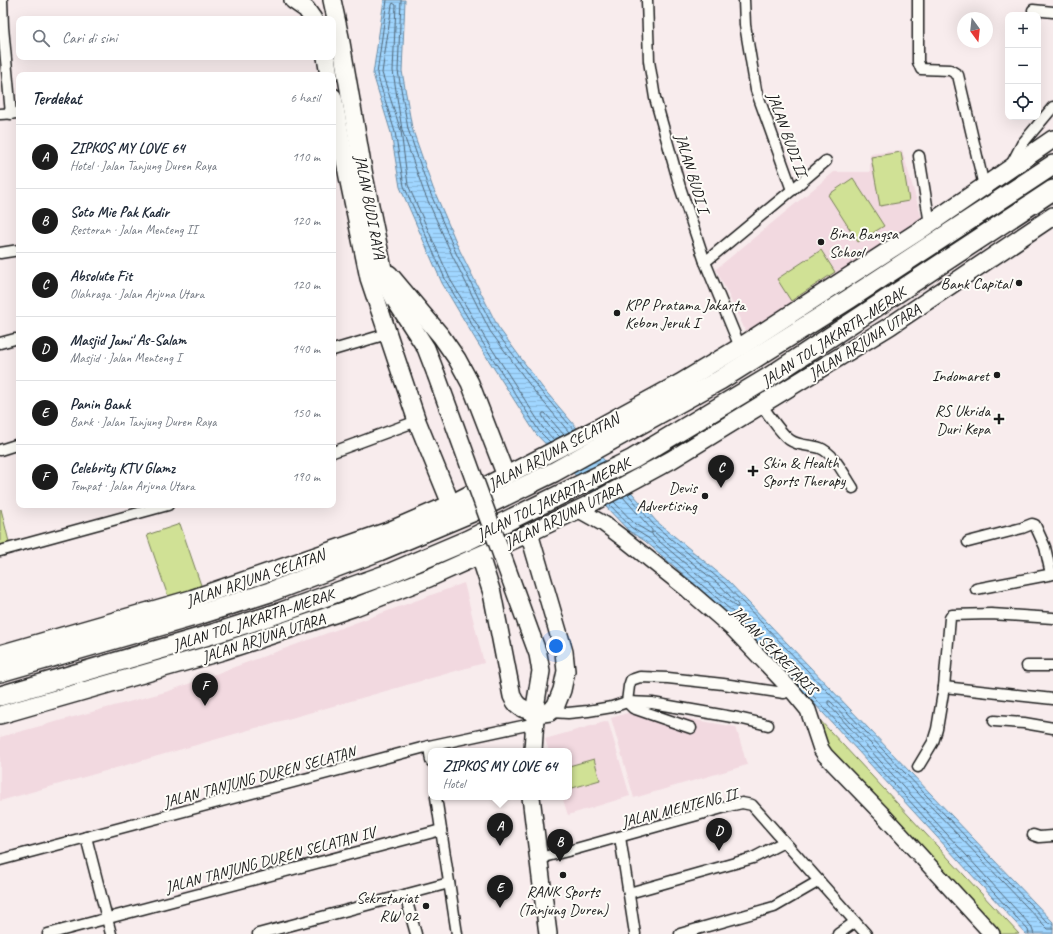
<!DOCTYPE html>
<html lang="id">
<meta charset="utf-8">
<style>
:root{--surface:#fff;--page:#f2f2f3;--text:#1f2937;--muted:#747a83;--line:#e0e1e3;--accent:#1c1c1c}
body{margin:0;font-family:Caveat,sans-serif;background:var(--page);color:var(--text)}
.controls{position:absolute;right:12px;top:12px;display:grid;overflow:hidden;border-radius:8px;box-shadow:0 4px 16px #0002}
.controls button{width:36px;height:36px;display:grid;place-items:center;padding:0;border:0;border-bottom:1px solid var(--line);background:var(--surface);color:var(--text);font:20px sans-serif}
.compass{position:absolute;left:957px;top:12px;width:36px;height:36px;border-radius:50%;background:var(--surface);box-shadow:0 4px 16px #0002;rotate:165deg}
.you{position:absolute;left:556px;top:646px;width:14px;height:14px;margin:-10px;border:3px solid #fff;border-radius:50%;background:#1a73e8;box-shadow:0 0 0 6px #1a73e833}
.badge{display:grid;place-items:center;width:26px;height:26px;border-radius:50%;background:var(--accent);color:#fff;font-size:13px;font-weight:700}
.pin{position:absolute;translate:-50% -33px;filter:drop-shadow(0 1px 2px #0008)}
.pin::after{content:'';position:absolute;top:21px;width:14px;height:12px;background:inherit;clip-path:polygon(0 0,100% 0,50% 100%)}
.popup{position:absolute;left:428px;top:748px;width:144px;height:52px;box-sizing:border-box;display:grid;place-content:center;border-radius:8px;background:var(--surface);filter:drop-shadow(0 1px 3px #0005);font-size:13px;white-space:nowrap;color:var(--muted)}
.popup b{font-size:15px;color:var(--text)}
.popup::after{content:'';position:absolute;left:50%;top:100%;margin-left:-8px;border:8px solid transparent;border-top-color:var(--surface)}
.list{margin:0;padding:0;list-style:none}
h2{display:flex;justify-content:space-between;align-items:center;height:52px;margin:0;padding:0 16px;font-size:17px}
h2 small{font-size:13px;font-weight:400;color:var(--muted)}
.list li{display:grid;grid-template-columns:26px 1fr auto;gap:12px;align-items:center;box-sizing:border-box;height:64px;padding:0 16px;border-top:1px solid var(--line)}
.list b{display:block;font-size:15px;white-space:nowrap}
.list p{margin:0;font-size:13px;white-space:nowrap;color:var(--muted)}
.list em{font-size:13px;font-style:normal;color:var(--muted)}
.icon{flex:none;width:22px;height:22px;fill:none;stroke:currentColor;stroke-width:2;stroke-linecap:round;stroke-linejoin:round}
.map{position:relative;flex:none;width:1053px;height:934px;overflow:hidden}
.search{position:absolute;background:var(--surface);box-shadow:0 4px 16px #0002;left:16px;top:16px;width:320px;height:44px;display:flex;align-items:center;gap:10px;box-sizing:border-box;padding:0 14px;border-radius:8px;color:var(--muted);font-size:15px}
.panel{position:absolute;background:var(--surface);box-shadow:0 4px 16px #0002;left:16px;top:72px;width:320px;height:436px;border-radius:8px}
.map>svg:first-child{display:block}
</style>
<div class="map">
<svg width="1053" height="934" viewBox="0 0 1053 934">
<defs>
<pattern id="water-rules" width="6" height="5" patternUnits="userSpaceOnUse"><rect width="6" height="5" fill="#a0d6ff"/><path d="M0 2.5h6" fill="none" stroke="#89b7da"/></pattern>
</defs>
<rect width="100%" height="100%" fill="#f8eced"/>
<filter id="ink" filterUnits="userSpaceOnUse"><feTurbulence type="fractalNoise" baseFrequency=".025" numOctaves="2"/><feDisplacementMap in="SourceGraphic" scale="8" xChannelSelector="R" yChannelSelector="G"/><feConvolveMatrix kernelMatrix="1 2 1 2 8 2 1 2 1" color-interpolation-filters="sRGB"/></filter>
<g filter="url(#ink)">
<g fill="#f2d9e0">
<path d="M902 150 923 222 747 334 716 269 834 172H870V154Z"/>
<path d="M464 583 484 663 0 801V737L169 691Z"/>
<path d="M637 710 736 727 747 765 634 798 611 718Z"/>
<path d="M608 721 630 796 568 815 562 797H569V751H549L545 739Z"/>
</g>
<g fill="#d0e195" stroke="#767e58">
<path d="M901 152 909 201 880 206 871 157Z"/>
<path d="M853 178 884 226 858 242 828 195Z"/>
<path d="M821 250 835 272 791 301 777 279Z"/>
<path d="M1 509 10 546 0 549V510Z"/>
<path d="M180 524 204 594 171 605 147 535Z"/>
<path d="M816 716 1019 934H1001L828 747Z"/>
<path d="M594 759 600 780 569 789V766Z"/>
</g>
<path fill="url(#water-rules)" stroke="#6b8ca4" d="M384 0H405L402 71 412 128 433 188 460 251 498 327 542 387 656 521 727 580 1053 922V934H1026L745 628 645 541 629 531 536 434 477 342 442 283 400 187 391 133 373 74Z"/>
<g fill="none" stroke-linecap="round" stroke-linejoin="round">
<g stroke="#516677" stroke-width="1">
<path d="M387 0 377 74 395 132 404 186 446 281 481 340 539 431 550 442"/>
<path d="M401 0 398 71 408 129 429 190 456 253 494 329 539 389 574 430"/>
<path d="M560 437 548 425 542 415 543 413H545L564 435"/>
<path d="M554 440 543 428 485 338 450 279 408 185 401 131 382 73 392 5 393 3 396 5 393 71 402 130 424 192 452 255 490 331 535 392 569 432"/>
<path d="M628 494 653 524 724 583 1048 923 1053 924"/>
<path d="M614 502 635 524 650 533H652V530L623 497"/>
<path d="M609 504 632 528 648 538 748 625 1028 930 1029 934"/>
<path d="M654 532 721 586 738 605V607H736L653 536 652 534Z"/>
<path d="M1034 934 1031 926 828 704V701H830L1045 926 1048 929H1053"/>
</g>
<g stroke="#1c1c1c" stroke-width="13">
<g id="street">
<path d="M2 0 3 27 11 114"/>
<path d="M647 0 649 61 655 98 680 187 705 262 740 347"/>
<path d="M918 0V62L921 69 950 70 958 75 984 186"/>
<path d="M1033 10 1053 12"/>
<path d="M0 114 19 113"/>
<path d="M919 156 930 224"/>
<path d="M1011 165 1022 144 1053 107"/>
<path d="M792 190 826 161"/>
<path d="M0 253 19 250"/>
<path d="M705 262 792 190 756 90 745 25 744 0"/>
<path d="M0 343 15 339"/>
<path d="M333 350 387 334"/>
<path d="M761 404C768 414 781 434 790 440 798 446 810 445 820 448 835 454 844 475 853 488"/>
<path d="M0 450 19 444"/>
<path d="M333 452 417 421"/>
<path d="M968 542 1022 528 1032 524 1035 525 1045 547 1051 574"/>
<path d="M0 551 168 505"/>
<path d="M976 589 1053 574"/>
<path d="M1027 666H1053"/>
<path d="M944 687 1053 699"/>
<path d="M627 702 629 686 631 680 640 677 668 678 723 684 784 693 790 689"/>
<path d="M627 702 633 708 691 728"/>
<path d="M550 712 568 713 588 711 612 707 627 702 652 703 738 718 768 725"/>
<path d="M994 721 1024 723 1053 728"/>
<path d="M429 746 431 761"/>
<path d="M918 767 933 742 937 729 944 687 950 618 952 615 991 614 1053 618"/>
<path d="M436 797 457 934"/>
<path d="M1033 835 1039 837 1053 836"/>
<path d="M86 837 111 934"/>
<path d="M620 837 635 934"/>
<path d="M539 858 572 850 733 805 742 803 752 805 866 934"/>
<path d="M0 860 429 746 527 725"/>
<path d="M629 893 753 858 784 842"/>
<path d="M405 895 416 934"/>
<path d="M48 934 441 830"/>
<path d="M258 934 449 883"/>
<path d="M680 934 774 907 819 881"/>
<path d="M838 934 855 922"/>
</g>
</g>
<g stroke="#1c1c1c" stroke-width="18">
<path id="secondary" d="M579 510 604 524 624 539 688 590 734 630 794 693 808 710 821 749 825 755 883 815 992 934"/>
</g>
<g stroke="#1c1c1c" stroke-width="20">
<g id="primary">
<path d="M293 0 306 9 313 19"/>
<path d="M332 0 340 37 364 176 385 279 395 300 426 348 436 374"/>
<path d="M326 57 329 75"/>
<path d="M333 97 348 177 369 278 417 421 451 504"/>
<path d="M389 274 441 336 457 359 470 383 506 476"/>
<path d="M529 533 564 652 566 671 562 690 556 705 550 712 536 714"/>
<path d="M480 556 492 593 512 696C516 705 520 708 530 711"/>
<path d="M531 635 538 654 541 671 536 701 533 751"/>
<path d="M0 654 191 599 391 530 451 504 594 430 680 383 740 347 919 231 1053 139"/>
<path d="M0 715 223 651 290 629 355 607 429 578 529 533 586 506 671 460 890 326 1053 216"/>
<path d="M531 797 548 934"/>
</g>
</g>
<g stroke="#1c1c1c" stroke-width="22">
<g id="highway">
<path d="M0 672 201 614 270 592 379 551 472 512 554 472 720 380 849 299 1053 165"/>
<path d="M0 696 216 633 279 613 388 574 468 540 633 459 768 378 1053 190"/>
</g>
</g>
<use href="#street" stroke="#fdfcf7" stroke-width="10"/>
<use href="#secondary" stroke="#fdfcf7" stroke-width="15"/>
<use href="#primary" stroke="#fdfcf7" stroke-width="17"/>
<use href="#highway" stroke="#fdfcf7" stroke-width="19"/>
<g stroke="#1c1c1c" stroke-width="20" stroke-linecap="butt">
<path id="primary-bridge" d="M436 374 531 635"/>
</g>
<use href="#primary-bridge" stroke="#fdfcf7" stroke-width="17"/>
</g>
</g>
<g fill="#1c1c1c" stroke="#fdfcf7" stroke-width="1.5">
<circle cx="821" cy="242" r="4"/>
<circle cx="1019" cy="283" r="4"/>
<circle cx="617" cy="313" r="4"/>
<circle cx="997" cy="375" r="4"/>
<path d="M997 413h4v4h4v4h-4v4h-4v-4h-4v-4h4z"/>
<path d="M751 465h4v4h4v4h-4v4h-4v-4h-4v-4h4z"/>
<circle cx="705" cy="496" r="4"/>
<circle cx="563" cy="875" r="4"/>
<circle cx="426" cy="906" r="4"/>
</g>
<g text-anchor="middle" stroke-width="4" stroke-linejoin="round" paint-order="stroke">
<g font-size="16" fill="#1c1c1c" stroke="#fdfcf7">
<text transform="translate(788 134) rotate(70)" y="6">JALAN BUDI II</text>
<text transform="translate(693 173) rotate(73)" y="6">JALAN BUDI I</text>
<text transform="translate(371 207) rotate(79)" y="6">JALAN BUDI RAYA</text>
<text transform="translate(833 336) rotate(-33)" y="6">JALAN TOL JAKARTA–MERAK</text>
<text transform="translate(864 341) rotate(-32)" y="6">JALAN ARJUNA UTARA</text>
<text transform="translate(553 451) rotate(-28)" y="6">JALAN ARJUNA SELATAN</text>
<text transform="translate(553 498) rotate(-26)" y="6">JALAN TOL JAKARTA–MERAK</text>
<text transform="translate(563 515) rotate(-26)" y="6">JALAN ARJUNA UTARA</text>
<text transform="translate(255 577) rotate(-19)" y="6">JALAN ARJUNA SELATAN</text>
<text transform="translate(253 619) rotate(-18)" y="6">JALAN TOL JAKARTA–MERAK</text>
<text transform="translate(263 637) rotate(-18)" y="6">JALAN ARJUNA UTARA</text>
<text transform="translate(775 650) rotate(46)" y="6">JALAN SEKRETARIS</text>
<text transform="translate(259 776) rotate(-15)" y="6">JALAN TANJUNG DUREN SELATAN</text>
<text transform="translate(679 807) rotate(-14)" y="6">JALAN MENTENG II</text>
<text transform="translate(270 859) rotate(-15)" y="6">JALAN TANJUNG DUREN SELATAN IV</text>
</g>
<g font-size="16" fill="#1c1c1c" stroke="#fdfcf7" text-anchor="end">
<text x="829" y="239" text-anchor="start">Bina Bangsa<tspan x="829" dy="18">School</tspan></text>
<text x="1011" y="289">Bank Capital</text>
<text x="625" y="310" text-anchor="start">KPP Pratama Jakarta<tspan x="625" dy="18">Kebon Jeruk I</tspan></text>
<text x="989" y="381">Indomaret</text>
<text x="990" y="416">RS Ukrida<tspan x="990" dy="18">Duri Kepa</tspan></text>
<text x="762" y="468" text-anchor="start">Skin &amp; Health<tspan x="762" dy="18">Sports Therapy</tspan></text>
<text x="697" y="493">Devis<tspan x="697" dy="18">Advertising</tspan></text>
<text x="563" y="897" text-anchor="middle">RANK Sports<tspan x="563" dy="18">(Tanjung Duren)</tspan></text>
<text x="418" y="903">Sekretariat<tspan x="418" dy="18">RW 02</tspan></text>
</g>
</g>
</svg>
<div class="controls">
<button>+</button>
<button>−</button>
<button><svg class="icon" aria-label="locate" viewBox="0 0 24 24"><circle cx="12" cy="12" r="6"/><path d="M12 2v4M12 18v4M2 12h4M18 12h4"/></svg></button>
</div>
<svg class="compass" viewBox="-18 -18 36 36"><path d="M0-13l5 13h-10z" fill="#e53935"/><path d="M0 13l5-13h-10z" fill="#747a83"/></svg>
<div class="you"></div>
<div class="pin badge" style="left:500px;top:846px">A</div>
<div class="popup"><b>ZIPKOS MY LOVE 64</b>Hotel</div>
<div class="pin badge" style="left:560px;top:862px">B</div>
<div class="pin badge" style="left:721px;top:488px">C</div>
<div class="pin badge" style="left:719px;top:851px">D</div>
<div class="pin badge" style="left:500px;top:908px">E</div>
<div class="pin badge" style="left:205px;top:706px">F</div>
<div class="search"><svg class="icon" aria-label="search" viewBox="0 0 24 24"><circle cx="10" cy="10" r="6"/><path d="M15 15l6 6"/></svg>Cari di sini</div>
<section class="panel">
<h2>Terdekat<small>6 hasil</small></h2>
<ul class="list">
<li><span class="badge">A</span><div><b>ZIPKOS MY LOVE 64</b><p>Hotel · Jalan Tanjung Duren Raya</p></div><em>110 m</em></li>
<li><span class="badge">B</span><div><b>Soto Mie Pak Kadir</b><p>Restoran · Jalan Menteng II</p></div><em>120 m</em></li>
<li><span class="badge">C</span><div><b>Absolute Fit</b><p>Olahraga · Jalan Arjuna Utara</p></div><em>120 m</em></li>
<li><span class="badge">D</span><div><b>Masjid Jami' As-Salam</b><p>Masjid · Jalan Menteng I</p></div><em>140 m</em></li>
<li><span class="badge">E</span><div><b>Panin Bank</b><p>Bank · Jalan Tanjung Duren Raya</p></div><em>150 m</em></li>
<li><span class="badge">F</span><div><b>Celebrity KTV Glamz</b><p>Tempat · Jalan Arjuna Utara</p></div><em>190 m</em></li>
</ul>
</section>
</div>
